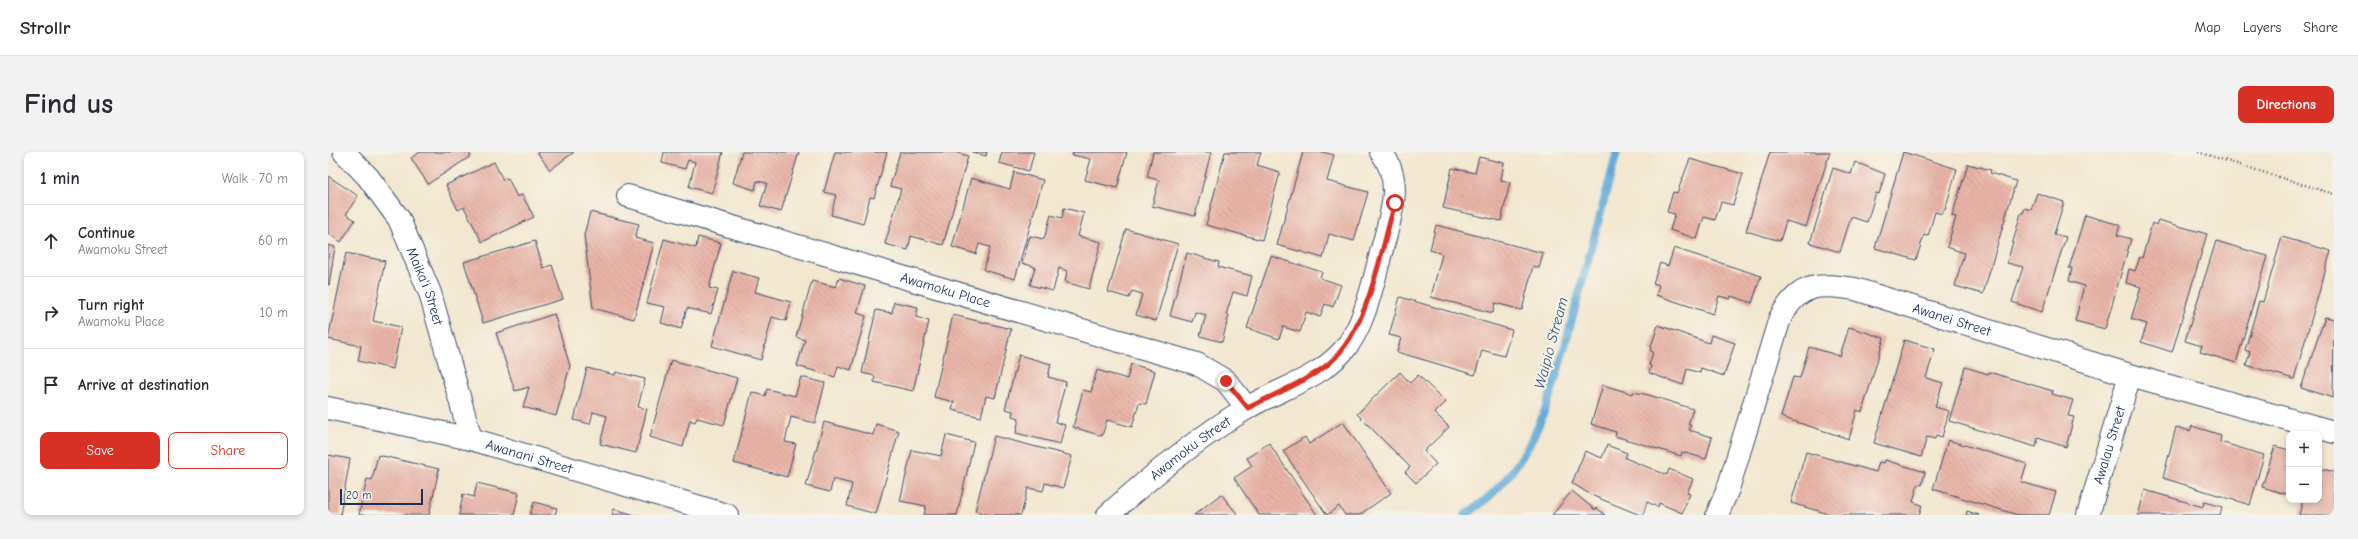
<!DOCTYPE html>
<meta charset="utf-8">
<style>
:root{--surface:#fff;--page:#f2f2f3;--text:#2b2b33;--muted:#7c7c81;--line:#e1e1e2;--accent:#d93025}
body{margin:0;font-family:"Comic Neue",sans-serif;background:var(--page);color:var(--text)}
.controls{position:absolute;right:12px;bottom:12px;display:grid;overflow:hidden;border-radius:8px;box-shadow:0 2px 6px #0003}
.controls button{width:36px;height:36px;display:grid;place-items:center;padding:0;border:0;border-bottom:1px solid var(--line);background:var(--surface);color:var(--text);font:20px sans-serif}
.scale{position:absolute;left:12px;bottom:10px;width:83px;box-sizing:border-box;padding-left:4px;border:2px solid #1b2f5e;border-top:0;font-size:11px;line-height:14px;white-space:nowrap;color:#1b2f5e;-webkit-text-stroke:3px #f7f3e8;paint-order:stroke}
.stop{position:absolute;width:12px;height:12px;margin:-9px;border:3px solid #d93025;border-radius:50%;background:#fff}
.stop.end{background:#d93025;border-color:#fff;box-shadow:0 1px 4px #0008}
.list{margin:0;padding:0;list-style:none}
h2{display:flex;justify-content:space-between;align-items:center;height:52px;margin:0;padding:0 16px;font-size:17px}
h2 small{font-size:13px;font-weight:400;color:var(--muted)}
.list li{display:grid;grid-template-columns:26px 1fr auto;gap:12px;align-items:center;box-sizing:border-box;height:72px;padding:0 16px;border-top:1px solid var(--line)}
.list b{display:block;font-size:15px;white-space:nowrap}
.list p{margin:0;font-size:13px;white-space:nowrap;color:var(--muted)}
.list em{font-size:13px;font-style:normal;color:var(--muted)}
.actions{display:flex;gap:8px;padding:12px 16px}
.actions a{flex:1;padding:9px 0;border:1px solid var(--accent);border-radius:8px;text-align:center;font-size:14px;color:var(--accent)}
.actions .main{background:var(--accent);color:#fff}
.icon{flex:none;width:22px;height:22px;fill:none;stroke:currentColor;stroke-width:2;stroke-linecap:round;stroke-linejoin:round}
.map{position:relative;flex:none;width:2006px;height:363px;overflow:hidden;border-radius:8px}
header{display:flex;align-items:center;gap:24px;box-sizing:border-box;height:56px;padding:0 20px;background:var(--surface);border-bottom:1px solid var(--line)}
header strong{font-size:19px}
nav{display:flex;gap:22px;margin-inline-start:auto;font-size:14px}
.intro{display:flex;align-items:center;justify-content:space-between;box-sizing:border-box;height:96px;padding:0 24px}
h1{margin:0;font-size:28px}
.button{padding:10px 18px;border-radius:8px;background:var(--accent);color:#fff;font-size:14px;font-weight:700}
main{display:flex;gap:24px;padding:0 24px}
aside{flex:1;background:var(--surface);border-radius:8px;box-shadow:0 2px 6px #0003}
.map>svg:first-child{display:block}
</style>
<header>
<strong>Strollr</strong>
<nav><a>Map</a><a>Layers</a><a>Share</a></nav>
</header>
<div class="intro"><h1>Find us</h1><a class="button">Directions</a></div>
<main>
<aside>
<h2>1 min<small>Walk · 70 m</small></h2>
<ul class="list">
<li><svg class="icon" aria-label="ahead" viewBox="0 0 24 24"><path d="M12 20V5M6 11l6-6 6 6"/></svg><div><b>Continue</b><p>Awamoku Street</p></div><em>60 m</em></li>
<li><svg class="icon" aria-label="right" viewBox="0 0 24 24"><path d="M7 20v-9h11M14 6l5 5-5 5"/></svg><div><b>Turn right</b><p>Awamoku Place</p></div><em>10 m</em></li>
<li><svg class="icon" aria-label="arrive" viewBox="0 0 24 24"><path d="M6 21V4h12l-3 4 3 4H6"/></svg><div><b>Arrive at destination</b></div></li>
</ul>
<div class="actions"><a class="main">Save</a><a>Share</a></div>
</aside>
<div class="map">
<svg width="2006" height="363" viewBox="0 0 2006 363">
<defs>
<pattern id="building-back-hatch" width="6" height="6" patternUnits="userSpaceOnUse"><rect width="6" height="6" fill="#e9b3a6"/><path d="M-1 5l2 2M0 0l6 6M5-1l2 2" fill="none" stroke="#c79a91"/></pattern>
</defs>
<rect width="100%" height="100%" fill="#f7f3e8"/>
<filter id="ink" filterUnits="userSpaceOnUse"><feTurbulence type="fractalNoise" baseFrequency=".025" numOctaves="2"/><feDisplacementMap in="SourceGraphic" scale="8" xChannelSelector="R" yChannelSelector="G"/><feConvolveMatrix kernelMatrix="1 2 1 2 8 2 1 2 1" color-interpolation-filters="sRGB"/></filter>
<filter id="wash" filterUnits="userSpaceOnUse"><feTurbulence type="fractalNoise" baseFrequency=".012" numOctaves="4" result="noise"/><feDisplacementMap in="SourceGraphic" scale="16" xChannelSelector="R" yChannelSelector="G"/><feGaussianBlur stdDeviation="0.9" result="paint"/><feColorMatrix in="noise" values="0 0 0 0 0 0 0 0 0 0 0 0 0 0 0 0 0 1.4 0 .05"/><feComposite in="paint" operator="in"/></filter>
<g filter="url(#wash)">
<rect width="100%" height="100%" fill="#f2e7cf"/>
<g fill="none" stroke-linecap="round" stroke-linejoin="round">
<path stroke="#60a9d7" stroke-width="8" d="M1137 363C1212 316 1227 228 1249 149 1262 99 1276 50 1289 0"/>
</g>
<g id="blocks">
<g fill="url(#building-back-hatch)">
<path d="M92 0H140L143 4 100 32 83 6Z"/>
<path d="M209 0H246L222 18Z"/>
<path d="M336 0H395L384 41 361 35 367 10 360 8 357 17 334 11Z"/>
<path d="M414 0H471L453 60 432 54 439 31 429 29 427 38 405 31Z"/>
<path d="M507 0H559L546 46 542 45 535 72 503 63 508 43 496 40Z"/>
<path d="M572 0H626L640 4 615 93 583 84 580 98 557 92 573 37 562 34Z"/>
<path d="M644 0H659L658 4Z"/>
<path d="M674 0H706L701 19 671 11Z"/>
<path d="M745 0H799L789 36 757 28 763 7 744 3Z"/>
<path d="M825 0H883L867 64 824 54 831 28 819 25Z"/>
<path d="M897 0H933L929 13 952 20 934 88 878 73Z"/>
<path d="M975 0H995L1006 3 999 29 1040 40 1026 89 1001 82 995 106 949 93Z"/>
<path d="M1442 0H1502L1478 75 1458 69 1452 89 1418 79Z"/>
<path d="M1575 0 1629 17 1617 58H1615L1614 62 1607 60 1600 84 1596 83 1588 108 1547 96Z"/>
<path d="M1151 5 1176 11 1173 28 1182 30 1173 69 1115 56 1124 16 1147 21Z"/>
<path d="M1362 7 1415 22 1405 53 1393 50 1387 68 1376 65 1369 87 1342 78 1347 62 1339 60 1345 40 1349 41Z"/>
<path d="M166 10 175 28 180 26 189 45 194 43 206 65 154 90 136 55 130 58 118 33Z"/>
<path d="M1527 10 1557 22 1551 42 1548 41 1539 70 1523 65 1512 100 1482 91 1505 16 1523 22Z"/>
<path d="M1640 12 1663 18 1662 21 1688 29 1655 142 1627 134 1636 101 1619 95 1628 65 1624 64Z"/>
<path d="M686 20 715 28 687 127 656 118 662 95 651 92 648 102 624 95 643 26 682 37Z"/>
<path d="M0 24 30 44 18 62 27 68 13 90 0 81Z"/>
<path d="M1709 41 1736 50 1726 82 1738 85 1714 160 1684 150 1695 115 1679 111 1693 61H1695L1697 56 1703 58Z"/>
<path d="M736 56 756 61 750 84 773 90 761 137 737 130 739 119 731 116 725 139 702 133 707 115 694 111 702 84 716 87 723 63 734 66Z"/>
<path d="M262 60 311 72 307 86 326 91 306 167 265 156 256 83Z"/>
<path d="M1757 63 1792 73 1789 83 1803 87 1777 177 1747 169 1756 134 1741 129 1744 116H1741Z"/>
<path d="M1830 68 1879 82 1844 200 1813 190 1819 172 1803 167 1813 135 1798 131 1801 117 1807 119 1812 105 1814 106 1824 71 1828 73Z"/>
<path d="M1108 73 1215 101 1211 116 1205 114 1194 158 1167 151 1165 161 1103 145 1114 102 1102 98Z"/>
<path d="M798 77 850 92 828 169 808 163 814 142 804 139 801 146 780 140Z"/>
<path d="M370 85 393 91 381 136 390 138 383 162 359 156 353 177 333 171 337 155 319 151 336 87 368 96Z"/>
<path d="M1954 85 2003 99 1966 227 1918 213 1922 200 1917 198 1931 149 1935 150Z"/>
<path d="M207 89 215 116 224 113 235 147 155 171 136 110Z"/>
<path d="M1888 89 1939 104 1908 211 1872 200 1874 194 1857 189Z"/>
<path d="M0 93 7 95 1 133H0Z"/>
<path d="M1346 96 1433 124 1424 151 1403 144 1402 147 1391 144 1385 162 1328 143 1331 133 1325 131 1332 111 1340 114Z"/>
<path d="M18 101 57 109 45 169 73 175 65 217 30 209 33 194 0 187Z"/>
<path d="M859 101 891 110 890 115 924 124 919 144 905 140 898 163H901L894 190 872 184 878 163 867 160 864 170 842 164Z"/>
<path d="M943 104 994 120 992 126 1013 133 1005 155 997 152 992 165 978 160 972 180 955 175 951 187 919 176Z"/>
<path d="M405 119 431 126 427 140 463 150 458 169 444 165 433 208 384 194Z"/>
<path d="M511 126 537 134 529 161 538 164 523 218 510 214 507 225 469 214 477 188 468 185 484 129 508 135Z"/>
<path d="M1072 145 1184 178 1176 204 1154 198 1147 223 1069 200 1073 186 1061 183Z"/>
<path d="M566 150 590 155 588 165 601 169 585 239 546 230 547 224 534 221 548 158 564 161Z"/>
<path d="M226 162 242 214 228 264 195 255 201 235 187 239 168 181Z"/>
<path d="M625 163 683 177 667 246 658 244 653 265 624 258 626 250 606 245Z"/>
<path d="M1997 165 2006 167 2005 246 1973 236Z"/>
<path d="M1330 173 1381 191 1383 183 1407 191 1396 224 1373 216 1372 221 1359 217 1355 233 1321 221 1323 214 1321 213 1325 200 1322 198Z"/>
<path d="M1521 175 1556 186 1534 260 1529 258 1521 287 1453 265 1465 225 1472 226 1481 195 1512 204Z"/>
<path d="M1576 188 1607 197 1598 226 1615 231 1607 255 1621 259 1614 285 1608 283 1607 287 1599 285 1593 305 1546 291Z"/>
<path d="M691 203 723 212 720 225 738 230 727 270 737 273 732 292 688 281 691 266 684 264 685 259 677 257Z"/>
<path d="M343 208 409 226 396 273 369 266 367 270 362 268 355 295 322 285Z"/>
<path d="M803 212 827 219 818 252 811 251 804 275 779 268 774 284 745 275 755 238 763 240 769 218 799 227Z"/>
<path d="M1637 215 1660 222 1661 220 1725 239 1724 242 1745 248 1740 264 1746 265 1738 295 1710 286 1708 295 1621 269Z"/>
<path d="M259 216 287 223 288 220 317 227 310 255 319 257 308 301 272 292 279 264 265 260 262 272 246 268Z"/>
<path d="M1072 220 1082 231 1090 223 1118 250 1107 261 1121 275 1096 299 1108 312 1088 331 1077 320 1082 315 1029 262Z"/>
<path d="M473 225 497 231 487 271 463 265 457 290 468 292 459 325 406 311 424 240 437 244 439 237 467 244Z"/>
<path d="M1275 233 1305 242V240L1321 243 1365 257 1360 273H1363L1361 278 1384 285 1378 307 1354 300 1353 304 1287 284 1288 280 1263 272Z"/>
<path d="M496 270 545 283 548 272 571 279 548 362 519 354 524 332 505 327 502 340 478 334Z"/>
<path d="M1015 270 1063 341 1031 363H1017L1011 354 999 363 955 299 977 285 981 292Z"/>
<path d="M1864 274 1893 283 1892 290 1936 303 1922 353 1835 326 1848 275 1862 279Z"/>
<path d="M618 283 646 290 629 363H596L598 354 572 349 584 298 613 304Z"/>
<path d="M666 284 744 304 735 336 717 331 715 339 700 336 693 363H661L647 359Z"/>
<path d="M1620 288 1699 312 1693 330 1728 340 1721 363H1690L1605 337Z"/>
<path d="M941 291 989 363H931L906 326 924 314 919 306Z"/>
<path d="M1279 293 1299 301 1297 306 1339 323 1341 317 1365 327 1359 341 1362 342 1354 361 1331 351 1330 355 1319 350 1315 363H1312L1263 343 1244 331 1257 299 1274 306Z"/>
<path d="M1947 294 1961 298V343L1934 335Z"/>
<path d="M1478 300 1548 320 1551 310 1556 311 1557 308 1597 320 1594 333 1590 332 1585 350 1594 353 1591 363H1504L1463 351Z"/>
<path d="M0 303 22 307 12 363H0Z"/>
<path d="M50 303 111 317 101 363H31L39 327 44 328Z"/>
<path d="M1991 316 2006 320V363H1971L1975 348H1991Z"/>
<path d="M149 331 191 341 186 363H131L135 342 146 345Z"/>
<path d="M1817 338 1875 355 1876 350 1894 355 1892 363H1810Z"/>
<path d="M1244 339 1267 358 1269 356 1277 363H1224Z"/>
<path d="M893 342 910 363H866Z"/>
<path d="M206 350 229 356 227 363H202Z"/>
<path d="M286 357 307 363H284Z"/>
<path d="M1639 359 1651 363H1638Z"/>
</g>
</g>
</g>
<g filter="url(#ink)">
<use href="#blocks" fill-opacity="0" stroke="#3b4b6f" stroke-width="1"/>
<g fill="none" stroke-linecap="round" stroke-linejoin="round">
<g stroke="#3b4b6f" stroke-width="24">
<g id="minor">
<path id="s1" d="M16 0 40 25 71 67 102 141 143 287"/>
<path id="s2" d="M300 44 869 212 898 229 919 256"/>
<path id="s3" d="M0 256 143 287 399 363"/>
<path id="s4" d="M780 363C823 324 870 286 919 256 951 237 990 227 1015 199 1039 172 1047 120 1057 86 1065 56 1074 27 1053 0"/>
<path id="s5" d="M1389 363 1400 337 1452 166C1472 130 1489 132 1527 137L1802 223 2006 280"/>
<path id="s6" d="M1760 363 1802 223"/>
</g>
</g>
<path stroke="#3b4b6f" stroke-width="2.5" stroke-dasharray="1 3" stroke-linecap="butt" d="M1870 0 2006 42"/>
<use href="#minor" stroke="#fff" stroke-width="22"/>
</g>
</g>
<g fill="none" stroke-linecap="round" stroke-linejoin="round" filter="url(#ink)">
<path stroke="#d93025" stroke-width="5" d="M898 229 920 256C944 243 973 232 995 216 1040 185 1052 101 1067 51"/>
</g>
<g text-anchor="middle" stroke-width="4" stroke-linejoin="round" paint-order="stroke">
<g font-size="14" fill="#1b2f5e" stroke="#f7f3e8">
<text dy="5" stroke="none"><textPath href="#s1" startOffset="159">Maika'i Street</textPath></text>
<text dy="5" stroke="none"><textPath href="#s2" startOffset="331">Awamoku Place</textPath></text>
<text dy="5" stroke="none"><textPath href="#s5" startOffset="397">Awanei Street</textPath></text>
<text dy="5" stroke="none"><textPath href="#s6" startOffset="73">Awalau Street</textPath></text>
<text dy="5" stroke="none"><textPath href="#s4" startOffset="106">Awamoku Street</textPath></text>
<text dy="5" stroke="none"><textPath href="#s3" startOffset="207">Awanani Street</textPath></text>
</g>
<g font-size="15" font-style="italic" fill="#305482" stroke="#f7f3e8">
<text transform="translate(1223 191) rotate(-75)" y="5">Waipio Stream</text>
</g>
</g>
</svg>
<div class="controls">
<button>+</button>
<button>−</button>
</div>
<div class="scale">20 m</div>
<div class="stop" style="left:1067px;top:51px"></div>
<div class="stop end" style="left:898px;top:229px"></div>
</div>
</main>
